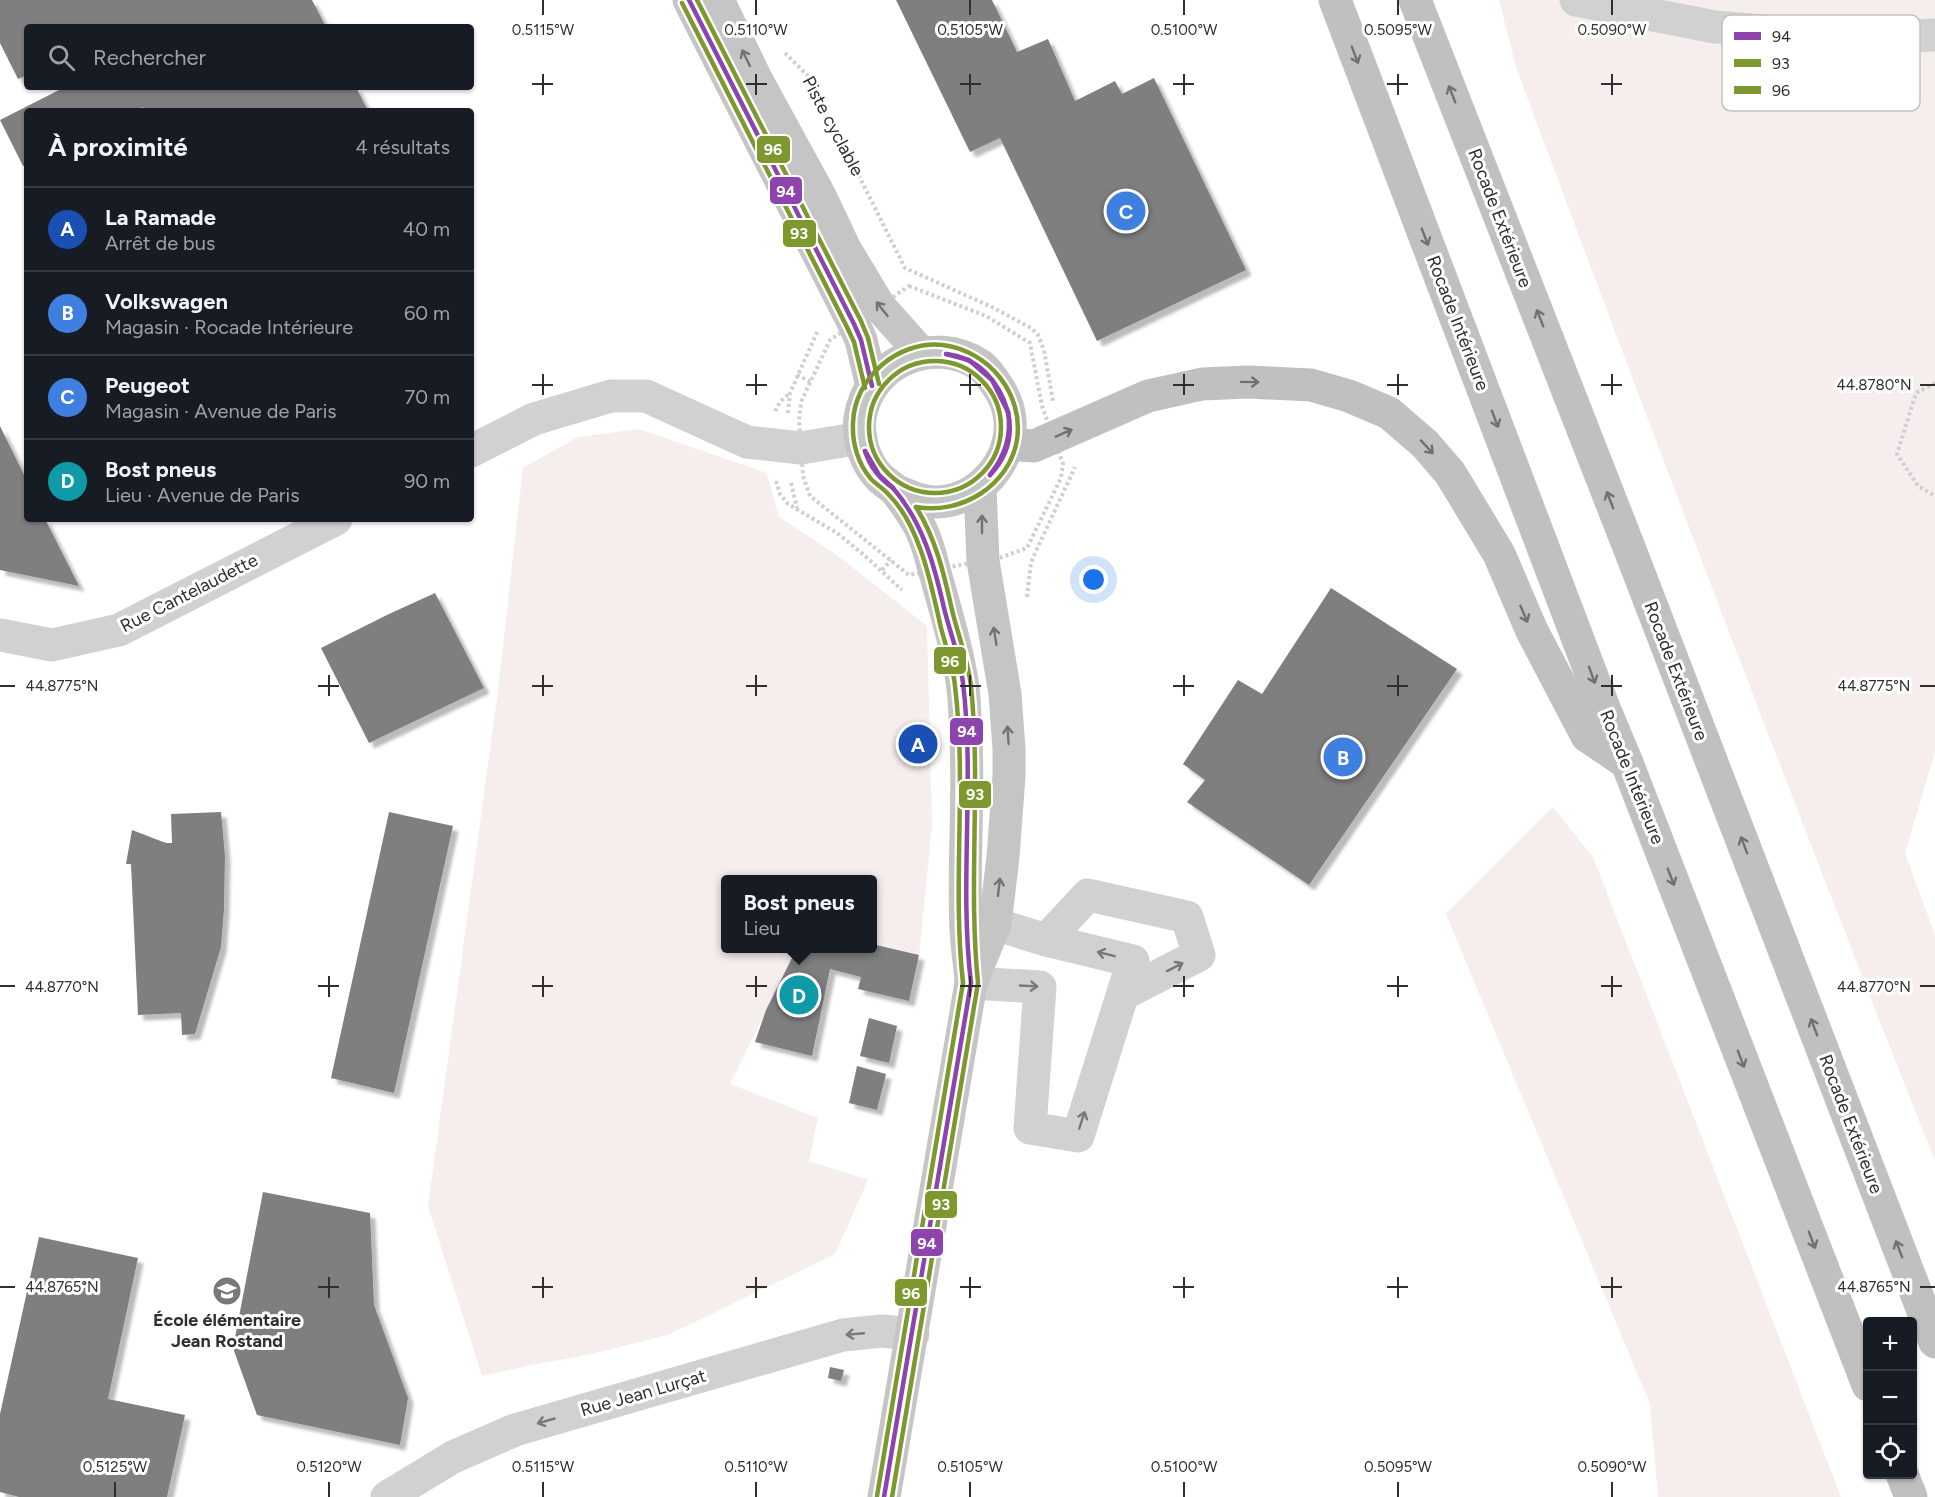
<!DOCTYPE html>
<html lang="fr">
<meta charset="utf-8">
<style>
:root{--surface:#171b24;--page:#242831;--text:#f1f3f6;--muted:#9ea1a6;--line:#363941;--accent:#1a73e8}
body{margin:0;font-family:Figtree,sans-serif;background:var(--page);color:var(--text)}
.controls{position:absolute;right:18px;bottom:18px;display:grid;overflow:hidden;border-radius:6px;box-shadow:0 2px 4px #0004}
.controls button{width:54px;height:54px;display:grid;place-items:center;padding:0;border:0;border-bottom:2px solid var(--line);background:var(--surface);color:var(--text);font:30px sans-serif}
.you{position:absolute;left:1094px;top:580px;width:21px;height:21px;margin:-15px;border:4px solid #fff;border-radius:50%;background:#1a73e8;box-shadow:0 0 0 9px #1a73e833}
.badge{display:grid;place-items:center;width:39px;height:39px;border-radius:50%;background:var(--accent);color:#fff;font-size:20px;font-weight:700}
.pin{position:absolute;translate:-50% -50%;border:3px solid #fff;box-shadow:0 2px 6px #0006}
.popup{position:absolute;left:721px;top:875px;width:156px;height:78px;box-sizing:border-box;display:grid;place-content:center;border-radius:6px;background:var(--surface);filter:drop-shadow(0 2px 4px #0005);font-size:20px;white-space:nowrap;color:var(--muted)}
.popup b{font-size:22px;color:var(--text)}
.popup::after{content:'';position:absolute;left:50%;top:100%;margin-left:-12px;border:12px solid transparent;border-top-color:var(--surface)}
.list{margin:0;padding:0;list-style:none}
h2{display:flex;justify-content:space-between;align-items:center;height:78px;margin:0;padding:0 24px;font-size:26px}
h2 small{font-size:20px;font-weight:400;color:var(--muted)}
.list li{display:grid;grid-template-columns:39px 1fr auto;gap:18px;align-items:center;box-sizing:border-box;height:84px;padding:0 24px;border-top:2px solid var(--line)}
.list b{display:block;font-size:22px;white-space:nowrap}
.list p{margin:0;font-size:20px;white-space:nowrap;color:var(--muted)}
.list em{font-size:20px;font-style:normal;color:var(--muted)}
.icon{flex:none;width:33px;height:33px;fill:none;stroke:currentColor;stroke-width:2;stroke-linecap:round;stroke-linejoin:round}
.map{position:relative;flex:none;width:1935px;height:1497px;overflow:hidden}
.search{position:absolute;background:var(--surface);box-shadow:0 2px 4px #0004;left:24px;top:24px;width:450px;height:66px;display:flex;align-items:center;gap:15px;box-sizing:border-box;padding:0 21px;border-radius:6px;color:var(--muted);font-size:22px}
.panel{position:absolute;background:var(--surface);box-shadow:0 2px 4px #0004;left:24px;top:108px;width:450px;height:414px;border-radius:6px}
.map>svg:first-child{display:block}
</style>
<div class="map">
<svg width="1935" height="1497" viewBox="0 0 1935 1497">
<defs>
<filter id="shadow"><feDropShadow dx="5.5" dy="5.5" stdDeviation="1.5" flood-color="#0004"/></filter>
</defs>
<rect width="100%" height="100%" fill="#fff"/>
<g fill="#f5eeec">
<path d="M1499 0H1935V752L1905 853 1935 935V1161C1791 798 1652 433 1516 67Z"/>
<path d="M639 429 767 473 779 517 834 553 927 626 932 825 919 955 873 944 872 880H726V948L797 949 730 1084 818 1118 809 1161 868 1180 835 1254 668 1335 592 1354 532 1365 482 1376 428 1206 498 691 523 468 578 437Z"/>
<path d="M1553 807 1593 857 1841 1497H1658L1650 1404 1446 914Z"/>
</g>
<g fill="#7f7f7f" filter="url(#shadow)">
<path d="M0 0H312L326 27H27V75L18 79 0 43Z"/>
<path d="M896 0H992L1017 52 1048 39 1075 101 1115 81 1122 94 1154 78 1246 270 1097 341 1000 138 970 152Z"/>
<path d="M65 87H356L368 111H145L143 107 134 111H27V164L23 166 0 120Z"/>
<path d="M0 426 27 481V519H45L79 586 0 570Z"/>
<path d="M1331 588 1457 669 1309 885 1187 802 1205 780 1183 764 1238 680 1262 694Z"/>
<path d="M435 593 484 688 369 743 321 648 389 614Z"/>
<path d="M221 812 225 856 224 909 221 947 195 1034 182 1035 181 1013 138 1015 131 864H126L132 830 166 843H172L171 814Z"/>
<path d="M389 812 453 826 394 1093 331 1078Z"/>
<path d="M872 944 919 955 909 1001 858 989 861 977 830 969 812 1056 755 1042 766 1010 797 948H872Z"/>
<path d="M869 1018 897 1026 889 1063 860 1056Z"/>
<path d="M857 1066 886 1074 877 1110 849 1103Z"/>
<path d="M263 1192 370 1213 374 1305 408 1398 400 1445 257 1415 233 1348Z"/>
<path d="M39 1237 138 1258 108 1399 185 1415 167 1497H19L0 1492V1414Z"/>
<path d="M830 1367 844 1370 841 1381 828 1378Z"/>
</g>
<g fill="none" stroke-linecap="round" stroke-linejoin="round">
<g stroke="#cfcfcf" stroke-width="4" stroke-dasharray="3 3" stroke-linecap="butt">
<path d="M785 53 810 78 905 268 992 307 1031 328 1038 335 1044 350 1053 401"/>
<path d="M909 286 986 316 1030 343 1042 406 1063 464 1061 478 1027 548 1002 557 909 575 810 496 803 476 799 420 801 402 830 340Z"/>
<path d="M797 375 811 382"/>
<path d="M1935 383 1916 393 1897 454 1918 486 1935 496"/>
<path d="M775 411 780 402 790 393"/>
<path d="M788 413 790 393 818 330"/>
<path d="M776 481 780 494 788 504 837 533 864 555 902 590"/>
<path d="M791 483 797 508"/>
<path d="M882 570 891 560"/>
<path d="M1027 597 1031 562 1075 467"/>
</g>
<g stroke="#d1d1d1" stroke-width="33">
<path d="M1576 0 1715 27 1849 38 1935 35"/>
<path d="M471 451 534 419 611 396H646L747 442 801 448 861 438"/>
<path d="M0 635 52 645 119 630 336 519"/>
<path d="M1046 940 1088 895 1187 917 1199 955 1123 994"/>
<path d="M971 983 1040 987 1030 1128 1078 1136 1133 961 1046 940 995 924"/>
<path d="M387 1497 453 1457 515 1430 843 1335 882 1331 913 1334"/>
</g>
<g stroke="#c5c5c5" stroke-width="33">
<path d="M689 0 854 324 861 340 872 386"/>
<path d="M718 0 756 79 821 198 845 249 880 307 921 353"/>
<path d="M895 490C909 496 922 502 937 502 979 501 1013 461 1010 420 1009 407 1003 394 996 384 991 377 987 370 980 365 933 334 868 362 860 418 857 438 865 462 879 477 883 481 889 485 894 489 902 498 919 523 923 534 929 547 932 563 936 576 945 609 957 647 962 681 965 699 965 720 966 739 969 803 963 866 966 930 967 946 969 962 971 978"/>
<path d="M884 1497 971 983 995 924 1003 857 1009 776V749L1005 694 983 561 980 487"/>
</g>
<g stroke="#c0c0c0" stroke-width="33">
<path d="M1335 0 1606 713 1627 763 1868 1385"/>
<path d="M1415 0 1632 555 1935 1342"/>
<path d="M1008 444 1034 446 1148 396 1202 384 1248 382 1311 385 1349 396 1389 413 1425 444 1450 473 1499 554 1532 631 1587 736 1627 763"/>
<path d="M1902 1474 1911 1497"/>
</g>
<g stroke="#fff" stroke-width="9">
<g id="bus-1">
<path d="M689 0 854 324 861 340 872 386"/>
<path d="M946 354C979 358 999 381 1008 412"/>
<path d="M946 354 969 360 992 380 1008 412"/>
<path d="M865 451 879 475 893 488"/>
<path d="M865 451C870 467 880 479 893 488"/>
<path d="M990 475C1005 456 1012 436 1008 412"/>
<path d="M990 475C1007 457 1013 435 1008 412"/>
<path d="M884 1497 971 983C959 883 975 782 963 683 960 657 950 633 944 608 934 564 923 523 893 488"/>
</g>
</g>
<g stroke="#fff" stroke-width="9">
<g id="bus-2">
<path d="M682 3 847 327 854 342 865 388"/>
<circle cx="935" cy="427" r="66"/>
<path d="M892 1497 978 983C968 884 981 785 971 686 968 660 958 635 952 610 944 574 936 539 916 507"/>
</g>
</g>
<g stroke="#fff" stroke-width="9">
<g id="bus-3">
<path d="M697 0 861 321 868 338 879 384"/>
<path d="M877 1496 963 983C952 884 967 784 955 686 953 666 946 647 941 628 935 602 930 576 921 551 914 531 904 510 889 495 884 489 877 485 871 479 858 464 852 443 853 423 854 378 898 340 943 345 989 351 1024 394 1017 440 1009 486 961 515 916 507"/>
</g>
</g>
<use href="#bus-1" stroke="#8e44ad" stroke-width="4.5"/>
<use href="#bus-2" stroke="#7c982e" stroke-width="4.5"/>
<use href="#bus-3" stroke="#7c982e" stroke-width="4.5"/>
</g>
<defs><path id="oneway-shaft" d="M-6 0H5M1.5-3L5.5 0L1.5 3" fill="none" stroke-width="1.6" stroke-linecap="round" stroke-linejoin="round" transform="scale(1.5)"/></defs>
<g stroke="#707070">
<use href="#oneway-shaft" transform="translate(1355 55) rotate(69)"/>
<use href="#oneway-shaft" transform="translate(1452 94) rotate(-111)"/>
<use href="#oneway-shaft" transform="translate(1425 237) rotate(69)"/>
<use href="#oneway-shaft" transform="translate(1540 318) rotate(-111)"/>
<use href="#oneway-shaft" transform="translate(1250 382) rotate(1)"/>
<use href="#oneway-shaft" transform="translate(1495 419) rotate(69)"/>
<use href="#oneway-shaft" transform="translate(1064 433) rotate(-24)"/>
<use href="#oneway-shaft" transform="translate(1427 447) rotate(47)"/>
<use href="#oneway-shaft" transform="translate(1610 500) rotate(-111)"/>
<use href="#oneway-shaft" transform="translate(1524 614) rotate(67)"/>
<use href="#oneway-shaft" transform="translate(1592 675) rotate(70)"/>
<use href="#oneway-shaft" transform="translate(1744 845) rotate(-111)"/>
<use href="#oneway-shaft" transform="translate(1671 877) rotate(69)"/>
<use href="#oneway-shaft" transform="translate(1814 1027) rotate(-111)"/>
<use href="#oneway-shaft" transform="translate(1741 1059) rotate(69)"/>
<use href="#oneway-shaft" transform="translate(1812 1240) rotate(69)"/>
<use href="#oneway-shaft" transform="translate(1899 1249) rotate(-111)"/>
</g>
<g stroke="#727272">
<use href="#oneway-shaft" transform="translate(746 58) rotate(-116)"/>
<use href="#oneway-shaft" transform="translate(882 309) rotate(-128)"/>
<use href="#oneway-shaft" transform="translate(982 524) rotate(-90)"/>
<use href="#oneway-shaft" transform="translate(995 636) rotate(-99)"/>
<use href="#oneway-shaft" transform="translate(1008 735) rotate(-94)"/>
<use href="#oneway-shaft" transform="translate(999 887) rotate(-83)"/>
</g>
<g stroke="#787878">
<use href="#oneway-shaft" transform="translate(1106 954) rotate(-166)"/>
<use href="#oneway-shaft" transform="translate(1175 967) rotate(-27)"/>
<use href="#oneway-shaft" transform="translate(1029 986) rotate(3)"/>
<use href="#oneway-shaft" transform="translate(1082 1120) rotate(-72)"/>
<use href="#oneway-shaft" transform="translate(855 1334) rotate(175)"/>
<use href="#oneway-shaft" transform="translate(546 1421) rotate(164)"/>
</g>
<path fill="none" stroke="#2f2f2f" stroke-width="2" d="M543 0V15M756 0V15M970 0V15M1184 0V15M1398 0V15M1612 0V15M543 74V95M756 74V95M970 74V95M1184 74V95M1398 74V95M1612 74V95M532 84H553M746 84H767M960 84H981M1173 84H1194M1387 84H1408M1601 84H1622M543 374V395M756 374V395M970 374V395M1184 374V395M1398 374V395M1612 374V395M532 385H553M746 385H767M960 385H981M1173 385H1194M1387 385H1408M1601 385H1622M1920 385H1935M329 675V696M543 675V696M756 675V696M970 675V696M1184 675V696M1398 675V696M1612 675V696M0 686H15M318 686H339M532 686H553M746 686H767M960 686H981M1173 686H1194M1387 686H1408M1601 686H1622M1920 686H1935M329 976V997M543 976V997M756 976V997M970 976V997M1184 976V997M1398 976V997M1612 976V997M0 986H15M318 986H339M532 986H553M746 986H767M960 986H981M1173 986H1194M1387 986H1408M1601 986H1622M1920 986H1935M329 1277V1298M543 1277V1298M756 1277V1298M970 1277V1298M1184 1277V1298M1398 1277V1298M1612 1277V1298M0 1287H15M318 1287H339M532 1287H553M746 1287H767M960 1287H981M1173 1287H1194M1387 1287H1408M1601 1287H1622M1920 1287H1935M115 1482V1497M329 1482V1497M543 1482V1497M756 1482V1497M970 1482V1497M1184 1482V1497M1398 1482V1497M1612 1482V1497"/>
<defs>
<g id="school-disc" transform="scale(1.5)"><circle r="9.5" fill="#787878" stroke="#fff"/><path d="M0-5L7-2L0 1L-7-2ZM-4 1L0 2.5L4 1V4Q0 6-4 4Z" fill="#fff"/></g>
</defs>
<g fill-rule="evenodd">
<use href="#school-disc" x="227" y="1291"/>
</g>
<g text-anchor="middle" stroke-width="6" stroke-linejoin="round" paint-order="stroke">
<g font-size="18" fill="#2f2f2f" stroke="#fff">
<text transform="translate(833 126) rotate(62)" y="6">Piste cyclable</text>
<text transform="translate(1500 218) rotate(69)" y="6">Rocade Extérieure</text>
<text transform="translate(1458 323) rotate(69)" y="6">Rocade Intérieure</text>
<text transform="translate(189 593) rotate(-27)" y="6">Rue Cantelaudette</text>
<text transform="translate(1676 671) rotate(69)" y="6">Rocade Extérieure</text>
<text transform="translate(1632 777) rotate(68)" y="6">Rocade Intérieure</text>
<text transform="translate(1851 1124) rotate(69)" y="6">Rocade Extérieure</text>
<text transform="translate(643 1393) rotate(-16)" y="6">Rue Jean Lurçat</text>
</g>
<g font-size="18" font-weight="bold" fill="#2f2f2f" stroke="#fff">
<text x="227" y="1326">École élémentaire<tspan x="227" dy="21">Jean Rostand</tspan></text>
</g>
</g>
<rect x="1722" y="15" width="198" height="96" rx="9" fill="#fff" stroke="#c1c1c1" stroke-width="1.5"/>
<rect x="1734" y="32" width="27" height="8" fill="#8e44ad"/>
<rect x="1734" y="59" width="27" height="8" fill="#7c982e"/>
<rect x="1734" y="86" width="27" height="8" fill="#7c982e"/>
<g font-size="16" fill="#2f2f2f">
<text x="1772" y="42">94</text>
<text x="1772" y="69">93</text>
<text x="1772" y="96">96</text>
</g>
<g font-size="15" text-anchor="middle" fill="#2f2f2f" stroke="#fff" stroke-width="6" stroke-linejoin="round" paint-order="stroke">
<text x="543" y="35">0.5115°W</text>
<text x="756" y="35">0.5110°W</text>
<text x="970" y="35">0.5105°W</text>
<text x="1184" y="35">0.5100°W</text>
<text x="1398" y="35">0.5095°W</text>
<text x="1612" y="35">0.5090°W</text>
<text x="1874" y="390">44.8780°N</text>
<text x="62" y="691">44.8775°N</text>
<text x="1874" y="691">44.8775°N</text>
<text x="62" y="992">44.8770°N</text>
<text x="1874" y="992">44.8770°N</text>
<text x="62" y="1292">44.8765°N</text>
<text x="1874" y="1292">44.8765°N</text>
<text x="115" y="1472">0.5125°W</text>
<text x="329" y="1472">0.5120°W</text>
<text x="543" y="1472">0.5115°W</text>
<text x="756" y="1472">0.5110°W</text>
<text x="970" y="1472">0.5105°W</text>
<text x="1184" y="1472">0.5100°W</text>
<text x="1398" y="1472">0.5095°W</text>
<text x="1612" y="1472">0.5090°W</text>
</g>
<g stroke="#fff" stroke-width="2">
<rect x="756" y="135" width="35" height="29" rx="6" fill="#7c982e"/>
<rect x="769" y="176" width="34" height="29" rx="6" fill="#8e44ad"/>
<rect x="782" y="219" width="35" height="29" rx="6" fill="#7c982e"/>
<rect x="933" y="646" width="34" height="29" rx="6" fill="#7c982e"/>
<rect x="949" y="717" width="35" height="29" rx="6" fill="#8e44ad"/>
<rect x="958" y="780" width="34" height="29" rx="6" fill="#7c982e"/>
<rect x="924" y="1190" width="34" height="29" rx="6" fill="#7c982e"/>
<rect x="910" y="1228" width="34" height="29" rx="6" fill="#8e44ad"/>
<rect x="894" y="1278" width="34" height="29" rx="6" fill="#7c982e"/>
</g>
<g font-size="16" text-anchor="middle" font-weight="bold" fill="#fff">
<text x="773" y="155">96</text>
<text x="786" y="197">94</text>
<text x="799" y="239">93</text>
<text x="950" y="667">96</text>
<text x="967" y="737">94</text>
<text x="975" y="800">93</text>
<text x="941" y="1210">93</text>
<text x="927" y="1249">94</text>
<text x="911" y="1299">96</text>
</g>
</svg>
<div class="controls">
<button>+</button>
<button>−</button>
<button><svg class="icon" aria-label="locate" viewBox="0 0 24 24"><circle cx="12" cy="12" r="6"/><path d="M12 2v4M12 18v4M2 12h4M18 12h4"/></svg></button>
</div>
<div class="you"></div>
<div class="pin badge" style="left:918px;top:744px;background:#1a4fb4">A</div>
<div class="pin badge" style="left:1343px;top:757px;background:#3f7fe0">B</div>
<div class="pin badge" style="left:1126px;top:211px;background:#3f7fe0">C</div>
<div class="pin badge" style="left:799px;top:995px;background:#0f9aa8">D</div>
<div class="popup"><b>Bost pneus</b>Lieu</div>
<div class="search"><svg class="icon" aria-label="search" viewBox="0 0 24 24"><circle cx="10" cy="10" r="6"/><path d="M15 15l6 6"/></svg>Rechercher</div>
<section class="panel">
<h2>À proximité<small>4 résultats</small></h2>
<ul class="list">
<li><span class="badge" style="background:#1a4fb4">A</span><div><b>La Ramade</b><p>Arrêt de bus</p></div><em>40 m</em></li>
<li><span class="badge" style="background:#3f7fe0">B</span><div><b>Volkswagen</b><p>Magasin · Rocade Intérieure</p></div><em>60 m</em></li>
<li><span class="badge" style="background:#3f7fe0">C</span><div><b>Peugeot</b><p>Magasin · Avenue de Paris</p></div><em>70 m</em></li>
<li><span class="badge" style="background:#0f9aa8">D</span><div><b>Bost pneus</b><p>Lieu · Avenue de Paris</p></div><em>90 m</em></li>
</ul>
</section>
</div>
